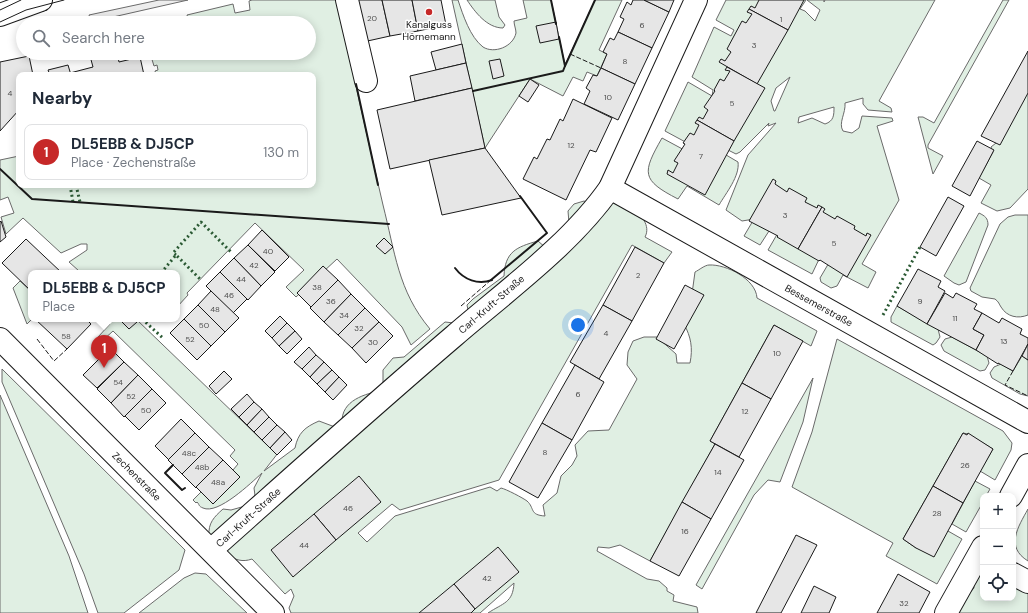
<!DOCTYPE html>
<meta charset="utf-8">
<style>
:root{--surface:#fff;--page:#f2f2f3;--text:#1f2937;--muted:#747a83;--line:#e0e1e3;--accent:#c62828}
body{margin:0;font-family:"DM Sans",sans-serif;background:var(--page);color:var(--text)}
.controls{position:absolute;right:12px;bottom:12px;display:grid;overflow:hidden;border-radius:8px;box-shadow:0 2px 10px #0003}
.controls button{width:36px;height:36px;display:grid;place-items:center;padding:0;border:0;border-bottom:1px solid var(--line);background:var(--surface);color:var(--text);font:20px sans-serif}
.you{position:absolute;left:578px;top:325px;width:14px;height:14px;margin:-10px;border:3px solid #fff;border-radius:50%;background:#1a73e8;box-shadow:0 0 0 6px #1a73e833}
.badge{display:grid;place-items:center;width:26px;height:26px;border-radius:50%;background:var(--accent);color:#fff;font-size:13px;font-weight:700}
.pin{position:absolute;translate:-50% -33px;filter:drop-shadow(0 1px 2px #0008)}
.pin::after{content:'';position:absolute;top:21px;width:14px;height:12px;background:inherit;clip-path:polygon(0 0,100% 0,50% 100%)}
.popup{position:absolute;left:28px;top:270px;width:152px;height:52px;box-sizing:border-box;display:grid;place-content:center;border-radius:8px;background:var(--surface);filter:drop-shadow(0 1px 3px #0005);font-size:13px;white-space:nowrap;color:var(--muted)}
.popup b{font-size:15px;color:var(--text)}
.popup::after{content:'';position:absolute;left:50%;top:100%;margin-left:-8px;border:8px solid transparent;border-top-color:var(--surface)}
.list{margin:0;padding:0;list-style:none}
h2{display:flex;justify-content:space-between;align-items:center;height:52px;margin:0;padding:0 16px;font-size:17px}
h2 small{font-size:13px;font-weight:400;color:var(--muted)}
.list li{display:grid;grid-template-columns:26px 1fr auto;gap:12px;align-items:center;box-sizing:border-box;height:56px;margin:0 8px 8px;padding:0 8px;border:1px solid var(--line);border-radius:8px}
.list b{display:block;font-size:15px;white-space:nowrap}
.list p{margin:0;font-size:13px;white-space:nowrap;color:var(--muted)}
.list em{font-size:13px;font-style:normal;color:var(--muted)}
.icon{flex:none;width:22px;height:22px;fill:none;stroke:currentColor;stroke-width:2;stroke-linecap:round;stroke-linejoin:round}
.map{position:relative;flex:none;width:1028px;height:613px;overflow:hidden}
.search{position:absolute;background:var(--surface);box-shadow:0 2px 10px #0003;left:16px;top:16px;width:300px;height:44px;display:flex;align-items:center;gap:10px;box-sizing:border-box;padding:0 14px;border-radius:22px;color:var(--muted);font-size:15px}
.panel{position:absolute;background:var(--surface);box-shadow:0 2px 10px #0003;left:16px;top:72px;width:300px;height:116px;border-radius:8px}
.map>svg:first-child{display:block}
</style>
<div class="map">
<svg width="1028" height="613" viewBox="0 0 1028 613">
<rect width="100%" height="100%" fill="#fff"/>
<g fill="#e0efe3" stroke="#6a6a6a" fill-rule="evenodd">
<path d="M252 0H337C352 68 367 137 383 205 395 252 398 291 430 329L411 345 402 327 337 259 296 297 286 287 304 270 255 223 187 293 188 295 177 307V273H78L79 271 69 262 87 250V244H81L61 253 23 218 6 234 1 217 14 213 8 197 0 200V160L19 156V185H313V75H156L155 71 158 70 157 65 154 66 150 53H309V23H189L187 15 233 4 235 13 250 10 249 1Z"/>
<path d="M452 0H458C463 15 470 37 483 47 494 54 513 47 516 33 516 29 514 25 514 21L527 18 523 0H551L565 65 595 0H622L599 50 607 54 597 76 587 72 583 81 573 77 563 96 530 79 485 148Z"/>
<path d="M467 0H495L499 17 505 25 503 28C487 28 475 12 467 0Z"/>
<path d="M726 0H806L800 9 805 11 815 21 820 10 807 0H824V2L825 0H935L879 101 891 108 892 112 868 110 863 104V98L845 103C846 113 838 123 843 131L852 133 859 128 862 116 892 118 893 121 877 126 899 200 862 264 876 272 868 288 843 275 837 286 831 288 821 282 820 278 830 261 821 255 812 274 768 250 779 231H769L760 245 744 236 754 219 742 221 726 210 748 155 776 123 768 126 769 123 740 152 736 154 718 145 716 149 738 162C740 176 726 193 719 205L687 186 678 199C641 180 642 173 662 138L688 152 691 145 665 131 688 82 712 96 713 90 692 77 714 27 731 36 734 30 716 20ZM790 77 775 111H774L771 101 776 88ZM834 107C834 115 834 121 825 124L812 118 798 123 799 117Z"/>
<path d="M1003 0H1009L928 145V148L943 156 933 174 918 117H923L934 123Z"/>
<path d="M1028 88V189L1010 208 997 211 981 203 991 185 979 178 993 152 991 147 996 143Z"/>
<path d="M584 201 594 205 614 201C620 208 623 206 631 209 641 213 651 226 645 237L672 252 664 263 632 245 499 480 400 510 392 504 358 533 367 542 395 516 490 487 497 491 501 488C506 489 523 498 527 501 535 508 529 515 545 516L543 505 557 493 561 476 572 465 577 456 575 445 588 431 609 430 637 379 627 365 628 352 633 341 644 337H657L676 354 677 363H690C693 348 691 337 684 324L691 301 695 272C699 270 705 265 709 265 726 264 756 279 757 298L817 331 811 346 774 325 710 441 715 444 650 561 620 545 609 548 598 547 597 551 647 579 659 581 667 588V591L674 595 673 601 697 607 698 613H488C503 603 513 603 514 583L480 613H291L289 608 294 596 291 589 285 594 252 559C233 566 221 548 209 536 208 523 214 517 223 509L231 510 256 503 254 488 262 473C251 483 218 515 203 508 198 506 200 505 197 502L196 503 193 500 201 492 213 504 233 470 238 464 230 456 235 450 113 331 102 341 98 337 110 324 105 319H136L268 446 278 453 264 471 295 448C298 433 305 427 319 421L335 427 342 423C341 400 365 394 383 390V370L393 358 404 357 445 322 454 323 470 320 467 305 473 299 504 276C505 252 516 247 538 241L546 248 569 223 568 211 574 204Z"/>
<path d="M979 213C985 216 988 218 988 225L966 282 959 285 954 283 944 276Z"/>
<path d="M1015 215H1028V315C1018 319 1007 317 1001 307 999 304 999 302 995 299L982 297 971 291 970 288 1000 224 1008 217Z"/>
<path d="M20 281 31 291V310L29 312 32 319 27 324 13 288Z"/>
<path d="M897 306 938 329 940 337 936 343 933 345 891 322V317Z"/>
<path d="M952 337 987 356 989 363 985 370 980 371 944 351 941 345 945 339Z"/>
<path d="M837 339 1003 431 1012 443 1011 450 995 480 980 471 993 449 968 434 963 433 903 539 916 548 948 531 962 539 937 584 886 556 893 543 792 487 812 432Z"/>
<path d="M1022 356 1028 360V396L1020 394 992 378 990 373 994 367 1001 364 1013 371Z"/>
<path d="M2 369 185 550 179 570 124 613H98L84 574 2 382Z"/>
<path d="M813 378 803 422 780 482 768 480 754 495 702 589 696 585Z"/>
<path d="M0 395 69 556 88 613H0Z"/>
<path d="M975 481 990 489 986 496H983V502L966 532 952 524Z"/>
<path d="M1028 509V561C1005 547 1018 527 1028 509Z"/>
<path d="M983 567V598H1013V570L1028 579V613H959L965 598 974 588 973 577Z"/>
<path d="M195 573 206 574 247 613H139L184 578Z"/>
</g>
<path fill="#ededed" stroke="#6a6a6a" d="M159 0H188L91 22 89 15Z"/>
<g fill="#e6e6e6" stroke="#1a1a1a">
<path d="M355 0H382L390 36 363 42Z"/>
<path d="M382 0H412L418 31 390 36Z"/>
<path d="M412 0H441L446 25 418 31Z"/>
<path d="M633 0H644L669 12 652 48 618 32 624 19 620 17 627 2 631 5Z"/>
<path d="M644 0H674L669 12Z"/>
<path d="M759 0H804L788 30 749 9 751 6 755 8Z"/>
<path d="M749 9 788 30 757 84 719 62 721 59 725 61 731 52 727 49 742 21 746 23 752 14 747 12Z"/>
<path d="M556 22 559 39 540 43 536 26Z"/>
<path d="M618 32 652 48 635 84 601 68 607 54 603 52 610 38 614 40Z"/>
<path d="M462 44 466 63 436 70 431 52Z"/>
<path d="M1028 51V93L1000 145 981 136Z"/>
<path d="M105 53H117L119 62 140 57 144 75H71L70 73 93 67 90 56Z"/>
<path d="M29 56 33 75H19V110L0 131V62Z"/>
<path d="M500 59 504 76 493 79 489 61Z"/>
<path d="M466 63 472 88 415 101 410 76Z"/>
<path d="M68 65 71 75H50L48 70Z"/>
<path d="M727 67 765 88 734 141 697 120 699 117 703 119 708 110 704 107 715 91 714 90 720 79 724 81 730 71 725 70Z"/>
<path d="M601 68 635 84 618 120 584 104 590 91 586 88 593 75 597 76Z"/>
<path d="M530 79 539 85 528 102 519 96Z"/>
<path d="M472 88 485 148 390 169 377 110Z"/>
<path d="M573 99 612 118 596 152 590 150 566 200 523 179 534 157 537 159 547 139 550 140 560 119 563 121Z"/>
<path d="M697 120 734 141 705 195 667 174 668 170 673 173 678 163 674 161 685 144 683 143 690 133 694 135 699 125 695 123Z"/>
<path d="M977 141 994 150 970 196 952 186Z"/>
<path d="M485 148 521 198 442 215 429 160Z"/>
<path d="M773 179 776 181 775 184 787 192 789 188 807 198 805 202 817 208 818 205 822 207 798 249 777 237 778 236 749 221Z"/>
<path d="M948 197 964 206 936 256 920 247Z"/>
<path d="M822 207 825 209 823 212 835 219 837 216 855 226 854 229 866 236 867 233 871 235 847 277 820 260 819 261 798 249Z"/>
<path d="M1 221 6 237 0 242V222Z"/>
<path d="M262 230 289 257 275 271 248 245Z"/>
<path d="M384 238 393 247 385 254 376 246Z"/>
<path d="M26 239 62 273H31V291L2 263Z"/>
<path d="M248 245 275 272 261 286 234 258Z"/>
<path d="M635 247 664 263 632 321 603 305Z"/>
<path d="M234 258 261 286 248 300 220 272Z"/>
<path d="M323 266 338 280 311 307 297 293Z"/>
<path d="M918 269 941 281 938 287 945 291 927 324 897 306Z"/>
<path d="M220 272 247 299 233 313 206 286Z"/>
<path d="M338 280 351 294 324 322 310 308Z"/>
<path d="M685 285 704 295 674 349 656 339Z"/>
<path d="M211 291 239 318 225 332 198 305Z"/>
<path d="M945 293 953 298 956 293 977 304 974 309 982 313 973 329 984 335 976 350 927 324Z"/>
<path d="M351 294 365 308 338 335 324 322Z"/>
<path d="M198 305 225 332 211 346 184 319Z"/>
<path d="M603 305 632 321 599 379 570 362Z"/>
<path d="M365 308 379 322 352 348 338 335Z"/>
<path d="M982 313 999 323 1002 318 1022 329 1020 334 1028 338V344L1013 371 998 363V364L976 350 984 335 973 329Z"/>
<path d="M280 316 287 323 272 338 265 331Z"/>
<path d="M35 319H86L91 324 67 349Z"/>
<path d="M119 319H135L137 322 129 329Z"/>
<path d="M184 319 211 346 197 360 170 333Z"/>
<path d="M379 322 393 336 366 363 352 348Z"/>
<path d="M287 323 295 331 279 346 272 338Z"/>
<path d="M774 325 803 341 771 399 742 383Z"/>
<path d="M295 331 302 339 287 354 279 346Z"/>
<path d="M1028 344V360L1022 356Z"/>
<path d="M309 347 316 355 302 369 294 362Z"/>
<path d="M110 348 124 362 97 388 83 375Z"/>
<path d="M316 355 324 362 310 377 302 369Z"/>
<path d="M124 362 138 375 111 403 97 389Z"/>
<path d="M324 362 332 370 317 384 310 377Z"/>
<path d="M575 365 604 382 572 440 542 423Z"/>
<path d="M332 370 339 377 325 392 317 384Z"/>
<path d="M224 371 232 379 216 394 209 386Z"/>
<path d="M138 375 152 389 124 417 111 403Z"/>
<path d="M339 377 347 385 333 400 325 392Z"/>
<path d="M742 383 771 399 739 457 710 441Z"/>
<path d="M152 389 166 403 139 430 125 416Z"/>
<path d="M247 394 254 402 239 417 231 409Z"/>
<path d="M254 402 262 409 247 425 239 417Z"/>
<path d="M262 409 269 417 254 432 247 425Z"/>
<path d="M269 417 277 425 262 440 254 432Z"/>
<path d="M181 419 195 433 169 460 155 446Z"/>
<path d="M542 423 572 440 538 498 509 482Z"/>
<path d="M277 425 285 432 270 448 262 440Z"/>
<path d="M285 432 292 440 277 455 270 448Z"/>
<path d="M195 433 209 447 182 474 168 460Z"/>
<path d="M963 433 967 435 968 433 993 449 963 503 933 486Z"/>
<path d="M715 444 744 460 711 519 682 502Z"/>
<path d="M209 447 223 460 196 488 182 474Z"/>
<path d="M223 460 240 477 213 504 196 487Z"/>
<path d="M359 476 381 502 336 540 314 514Z"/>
<path d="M933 486 963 503 934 557 916 548 903 539Z"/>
<path d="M682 502 711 519 679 576 650 561Z"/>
<path d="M314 514 336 540 293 577 271 550Z"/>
<path d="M796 535 817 545 781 613H756Z"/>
<path d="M498 547 519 572 475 609 454 584Z"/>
<path d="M898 574 930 592 919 613H877Z"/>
<path d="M454 584 475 609 471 613H419Z"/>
<path d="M814 586 836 597 829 613H801Z"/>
</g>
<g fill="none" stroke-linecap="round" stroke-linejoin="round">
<g stroke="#1a1a1a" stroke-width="24">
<g id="minor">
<path d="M347 0 366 81"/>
<path d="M610 188 1028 422"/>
<path d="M0 339 273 613"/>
<path d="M1011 496 1028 465"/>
<path d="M211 550C292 478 372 406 454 336 506 291 571 244 610 188L696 0"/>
<path d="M1013 574 1028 582"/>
<path d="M946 613 983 547"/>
</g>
</g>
<g stroke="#1a1a1a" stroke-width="24">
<path id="major" d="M0 15 41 0"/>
</g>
<use href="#minor" stroke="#fff" stroke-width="22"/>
<use href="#major" stroke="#fff" stroke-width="22"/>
<g stroke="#1a1a1a" stroke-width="1">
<path d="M0 10 21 0"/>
<path d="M0 22 26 10 64 0"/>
</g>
<g stroke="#2b5a34" stroke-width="3" stroke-dasharray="2 3" stroke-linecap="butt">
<path d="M70 185 73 202"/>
<path d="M76 185 80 202"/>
<path d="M176 255 173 253 201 222 231 252"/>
<path d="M161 273 176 255 200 279"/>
<path d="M883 315 920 247"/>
<path d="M142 319 164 339"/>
</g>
<g stroke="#1a1a1a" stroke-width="1" stroke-dasharray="5 2" stroke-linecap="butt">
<path d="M570 54 601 68"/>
<path d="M461 306 491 280"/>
<path d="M37 339 54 361 67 349"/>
<path d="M1013 371 1005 385 1028 396"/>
</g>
<g stroke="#1a1a1a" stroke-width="2">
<path d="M551 0 556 24"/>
<path d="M559 37 565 66 595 0"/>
<path d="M356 84 378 185"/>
<path d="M473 91 563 71 565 66"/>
<path d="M0 169 32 199 389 224"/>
<path d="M455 268C464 280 478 285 492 280"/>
<path d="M491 280 547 233 520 196"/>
<path d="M173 465 165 473 182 490 185 488"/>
</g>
</g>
<circle fill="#c62828" stroke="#fff" stroke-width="1.5" cx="429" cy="12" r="4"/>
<g text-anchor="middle" stroke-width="3" stroke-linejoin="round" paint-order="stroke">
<g font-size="8" fill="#4d4d4d">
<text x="372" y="21">20</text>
<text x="781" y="22">1</text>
<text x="642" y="28">6</text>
<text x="754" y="48">3</text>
<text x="625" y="64">8</text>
<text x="10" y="96">4</text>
<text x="608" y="100">10</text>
<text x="732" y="106">5</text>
<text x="571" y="148">12</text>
<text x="701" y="159">7</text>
<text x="785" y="218">3</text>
<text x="834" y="246">5</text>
<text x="268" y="254">40</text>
<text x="254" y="268">42</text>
<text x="638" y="278">2</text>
<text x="241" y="282">44</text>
<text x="317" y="290">38</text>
<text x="229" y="298">46</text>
<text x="331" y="304">36</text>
<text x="920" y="304">9</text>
<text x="215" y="312">48</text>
<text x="344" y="318">34</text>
<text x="955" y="321">11</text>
<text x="204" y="328">50</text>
<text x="359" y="331">32</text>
<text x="606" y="336">4</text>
<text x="66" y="339">58</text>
<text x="190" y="342">52</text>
<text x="1004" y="344">13</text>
<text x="373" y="345">30</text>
<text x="777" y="356">10</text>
<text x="118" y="385">54</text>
<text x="578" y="397">6</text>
<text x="131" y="399">52</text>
<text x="146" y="413">50</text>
<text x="745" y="414">12</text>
<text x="545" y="455">8</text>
<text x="189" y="456">48c</text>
<text x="965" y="468">26</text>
<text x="202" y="470">48b</text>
<text x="718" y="475">14</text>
<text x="218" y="485">48a</text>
<text x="348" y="511">46</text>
<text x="937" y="516">28</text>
<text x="685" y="534">16</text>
<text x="304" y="548">44</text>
<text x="487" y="581">42</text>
<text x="904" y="606">32</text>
</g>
<g font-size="10" fill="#1a1a1a" stroke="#fff">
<text x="429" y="28">Kanalguss<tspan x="429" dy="12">Hörnemann</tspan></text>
</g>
<g font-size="10" fill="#1a1a1a" stroke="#fff">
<text transform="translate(491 304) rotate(-41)" y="4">Carl-Kruft-Straße</text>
<text transform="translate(819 305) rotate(29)" y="4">Bessemerstraße</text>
<text transform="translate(137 476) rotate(45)" y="4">Zechenstraße</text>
<text transform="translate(248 517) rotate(-42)" y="4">Carl-Kruft-Straße</text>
</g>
</g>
</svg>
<div class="controls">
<button>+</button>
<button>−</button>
<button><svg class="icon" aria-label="locate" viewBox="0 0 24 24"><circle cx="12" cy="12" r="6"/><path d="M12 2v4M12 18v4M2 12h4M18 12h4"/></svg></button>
</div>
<div class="you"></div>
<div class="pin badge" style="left:104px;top:368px">1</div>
<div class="popup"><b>DL5EBB &amp; DJ5CP</b>Place</div>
<div class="search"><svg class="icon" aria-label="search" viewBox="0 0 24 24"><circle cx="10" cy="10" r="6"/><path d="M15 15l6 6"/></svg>Search here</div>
<section class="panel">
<h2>Nearby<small></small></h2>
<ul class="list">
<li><span class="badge">1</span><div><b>DL5EBB &amp; DJ5CP</b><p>Place · Zechenstraße</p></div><em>130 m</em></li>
</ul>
</section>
</div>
